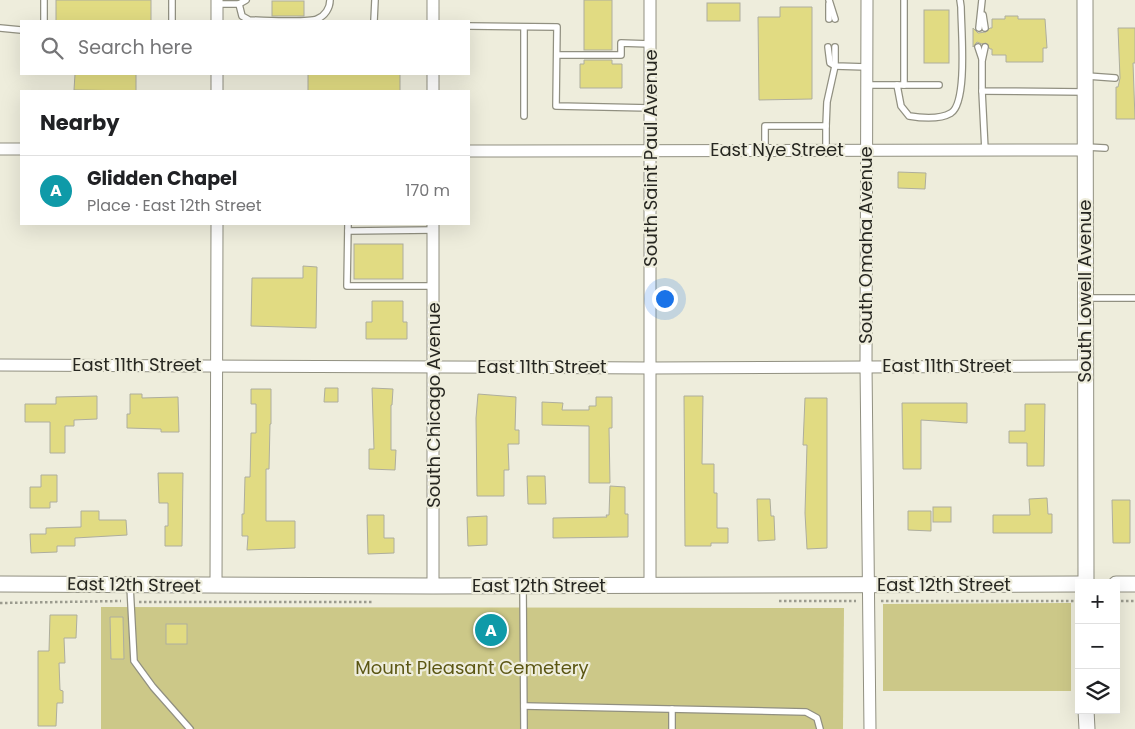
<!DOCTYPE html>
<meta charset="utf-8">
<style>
:root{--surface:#fff;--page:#f2f2f2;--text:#202124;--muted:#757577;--line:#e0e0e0;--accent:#2563eb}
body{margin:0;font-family:Poppins,sans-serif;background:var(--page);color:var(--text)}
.controls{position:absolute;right:15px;bottom:15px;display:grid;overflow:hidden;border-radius:0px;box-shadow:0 5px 20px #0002}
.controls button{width:45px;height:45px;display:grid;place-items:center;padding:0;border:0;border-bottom:1px solid var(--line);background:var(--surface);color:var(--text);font:25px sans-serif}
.you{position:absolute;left:664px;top:298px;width:18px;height:18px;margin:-12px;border:4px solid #fff;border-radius:50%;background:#1a73e8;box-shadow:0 0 0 8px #1a73e833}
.badge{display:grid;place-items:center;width:32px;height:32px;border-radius:50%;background:var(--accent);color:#fff;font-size:16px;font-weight:700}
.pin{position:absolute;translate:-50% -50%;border:2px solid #fff;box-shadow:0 1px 5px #0006}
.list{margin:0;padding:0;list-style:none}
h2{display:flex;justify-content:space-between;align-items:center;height:65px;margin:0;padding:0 20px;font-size:21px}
h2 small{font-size:16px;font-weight:400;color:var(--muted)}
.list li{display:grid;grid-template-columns:32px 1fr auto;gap:15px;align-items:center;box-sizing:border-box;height:70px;padding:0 20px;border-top:1px solid var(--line)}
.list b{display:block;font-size:19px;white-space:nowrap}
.list p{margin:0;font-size:16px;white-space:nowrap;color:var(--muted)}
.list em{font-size:16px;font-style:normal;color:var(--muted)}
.icon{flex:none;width:28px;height:28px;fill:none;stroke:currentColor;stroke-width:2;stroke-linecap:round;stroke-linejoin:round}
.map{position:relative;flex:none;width:1135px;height:729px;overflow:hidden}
.search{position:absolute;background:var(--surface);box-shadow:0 5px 20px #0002;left:20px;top:20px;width:450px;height:55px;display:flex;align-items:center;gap:12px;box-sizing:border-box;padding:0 18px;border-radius:0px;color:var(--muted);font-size:19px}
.panel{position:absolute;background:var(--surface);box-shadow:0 5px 20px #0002;left:20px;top:90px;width:450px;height:135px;border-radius:0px}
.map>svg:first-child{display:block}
</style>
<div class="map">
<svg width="1135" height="729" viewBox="0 0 1135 729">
<rect width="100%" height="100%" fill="#eeeddc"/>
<g fill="#ccc888">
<path d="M1071 603V691H883V604Z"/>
<path d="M101 607 844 608 843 729H101Z"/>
</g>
<g fill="#e1db82" stroke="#aeae9e">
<rect x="56" y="0" width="95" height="21"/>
<rect x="584" y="0" width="28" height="50"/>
<rect x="272" y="1" width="32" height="15"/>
<rect x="707" y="3" width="33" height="18"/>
<path d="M780 7H812V99L759 100 758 17H780Z"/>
<rect x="924" y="10" width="25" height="53"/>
<path d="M1005 16H1018V19H1045L1047 48H1043V62H1006V55H992V49H990L986 43 982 44 977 42 973 47V28L978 33 986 32 990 28H992V19H1005Z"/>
<path d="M1118 28H1135V63H1133L1135 119H1116V87H1118L1120 78Z"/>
<path d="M584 60H612V64H622V88H580V64H584Z"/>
<path d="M75 74H136V91L74 90Z"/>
<rect x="308" y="74" width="92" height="17"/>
<path d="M898 172 926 173 925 189 898 188Z"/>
<rect x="354" y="244" width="49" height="35"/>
<path d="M303 266 317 267 316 328 251 326 252 278H303Z"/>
<path d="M372 301H403V322H407V339H366V322H372Z"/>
<path d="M325 388H338V402H324Z"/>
<path d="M372 388 393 389 392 405H391V450H396L395 470 369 469V449H374Z"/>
<path d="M251 389H271V424H270L269 469H266V521H295V548L247 550 248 536H242V514H244L245 477H250L251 433H256V404H251Z"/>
<path d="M130 394H142V398L178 397 179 432H161V429L127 428V414H130Z"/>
<path d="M478 394 516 397 515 430H519V444H508L509 470H504V496H477L476 418Z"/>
<path d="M97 396V419L74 420V426H65V453H50V422H25V404H56V397Z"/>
<path d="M684 396H703L702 464H714V493H717V528H728V543H711V546H685Z"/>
<path d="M596 397H612V428H609L610 483H589V426L542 425V402L563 403 562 410H589V406H596Z"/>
<path d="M805 398H827V548L807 549 805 513 807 445H803Z"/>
<path d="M902 403H967V423L921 420V469H903Z"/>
<path d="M1025 404H1045L1044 466H1027V443H1009V431H1025Z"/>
<path d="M158 473H183L182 546H165V526H168V503H159Z"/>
<path d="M41 475H57V502H50V508H30V487H41Z"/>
<path d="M527 476H545L546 504H528Z"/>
<path d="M610 486 625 487V514H628V537L553 538V518L607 517 606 515H609Z"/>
<path d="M1047 498 1048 514H1052V533H993V515H1030L1029 499Z"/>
<path d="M757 499H770L771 516H774L775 540 758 541Z"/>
<path d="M1112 500H1130V543H1113Z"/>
<rect x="933" y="507" width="18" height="15"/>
<path d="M81 511H99V520H126L127 535 75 538V546H57V552L31 553 30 534H46V528L81 527Z"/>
<path d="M908 511H931V531L908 530Z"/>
<path d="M367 515H384V538H394V553L368 554Z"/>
<path d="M487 516V545L468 546 467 517Z"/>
<path d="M50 615H77L76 638H64L65 663H59L60 690 63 691V703H57L56 726H38V651H49Z"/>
<path d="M110 617H123L124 659H111Z"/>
<path d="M479 623H504V636H478Z"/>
<rect x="166" y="624" width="21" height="20"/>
</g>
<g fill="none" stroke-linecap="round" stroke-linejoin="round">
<g stroke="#919081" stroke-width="8">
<g id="service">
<path d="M44 0V21"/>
<path d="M829 0 835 19"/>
<path d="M217 4H239L246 0"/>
<path d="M239 4 242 16 249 20C262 20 307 23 317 19 325 16 330 8 330 0"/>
<path d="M829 4V19"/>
<path d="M983 15 985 28"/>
<path d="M172 21V0"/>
<path d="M374 21 375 0"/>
<path d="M469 26 557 27 556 106 651 108"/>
<path d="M524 27V116"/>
<path d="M0 28 21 30"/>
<path d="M979 28 982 0"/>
<path d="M828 47 830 63 835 66 867 67"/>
<path d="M978 47 982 59"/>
<path d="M985 47 982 61V91L1085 92"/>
<path d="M557 55H621V43L650 44"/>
<path d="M1087 76 1115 78"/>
<path d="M867 85H939"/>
<path d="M897 85 901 106 909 116C921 118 939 120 951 113 968 102 961 28 961 7L960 0"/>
<path d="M904 85V0"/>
<path d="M982 91 985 150"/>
<path d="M826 126 827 102 835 66V47"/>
<path d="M1086 147 1105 148"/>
<path d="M765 150V126H826V150"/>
<path d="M348 224 347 286H433"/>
<path d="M348 231 433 230"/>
<path d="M1087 298H1135"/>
<path d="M130 586 134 661 153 687 190 729"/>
<path d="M523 586 524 729"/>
<path d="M524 706 806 712 817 718 820 729"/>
<path d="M672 709V729"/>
</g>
</g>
<g stroke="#919081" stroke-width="13">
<g id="minor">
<path d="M217 0V21"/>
<path d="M433 0V21"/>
<path d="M867 0 866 366 870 729"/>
<path d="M217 74V91"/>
<path d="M433 74V91"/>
<path d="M0 149H21"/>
<path d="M469 151 1084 150"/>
<path d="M0 365 651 368 1085 366"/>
<path d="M216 586 217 224"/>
<path d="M433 586V224"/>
<path d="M650 586V0"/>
</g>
</g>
<g stroke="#919081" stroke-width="17">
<g id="tertiary">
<path d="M1085 0 1086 583"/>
<path d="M0 584 433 586 1079 584"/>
<path d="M1116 584H1135"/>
<path d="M1086 710 1087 729"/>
</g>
</g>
<g stroke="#9b9b8e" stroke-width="2.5" stroke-dasharray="2.5 2.5" stroke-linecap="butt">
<path d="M779 601H856"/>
<path d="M881 601H1079"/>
<path d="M1116 601H1135"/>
<path d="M139 602H373"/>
<path d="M0 603 121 601"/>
</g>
<use href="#service" stroke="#fff" stroke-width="5.5"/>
<use href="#minor" stroke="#fff" stroke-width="11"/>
<use href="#tertiary" stroke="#fff" stroke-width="15"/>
</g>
<g text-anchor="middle" stroke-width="4.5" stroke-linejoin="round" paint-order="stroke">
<g font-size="18" fill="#272721" stroke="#eeeddc">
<text x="777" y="156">East Nye Street</text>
<text transform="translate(651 158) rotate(-90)" y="6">South Saint Paul Avenue</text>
<text transform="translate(866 245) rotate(-90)" y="6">South Omaha Avenue</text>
<text transform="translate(1085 291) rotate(-90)" y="6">South Lowell Avenue</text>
<text x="137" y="371">East 11th Street</text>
<text x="947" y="372">East 11th Street</text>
<text x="542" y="373">East 11th Street</text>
<text transform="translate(434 405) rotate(-90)" y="6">South Chicago Avenue</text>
<text transform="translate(134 585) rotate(1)" y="6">East 12th Street</text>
<text x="944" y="591">East 12th Street</text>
<text x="539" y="592">East 12th Street</text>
</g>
<g font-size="18" fill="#5b5613" stroke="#eeeddc">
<text x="472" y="674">Mount Pleasant Cemetery</text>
</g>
</g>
</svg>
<div class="controls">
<button>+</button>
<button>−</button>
<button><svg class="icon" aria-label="layers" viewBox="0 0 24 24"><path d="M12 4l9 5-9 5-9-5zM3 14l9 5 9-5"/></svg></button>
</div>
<div class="you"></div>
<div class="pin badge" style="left:491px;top:630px;background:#0f9aa8">A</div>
<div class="search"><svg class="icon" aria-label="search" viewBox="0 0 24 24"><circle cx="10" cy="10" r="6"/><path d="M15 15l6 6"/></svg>Search here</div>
<section class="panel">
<h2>Nearby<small></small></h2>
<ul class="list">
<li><span class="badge" style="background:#0f9aa8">A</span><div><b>Glidden Chapel</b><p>Place · East 12th Street</p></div><em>170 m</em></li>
</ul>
</section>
</div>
